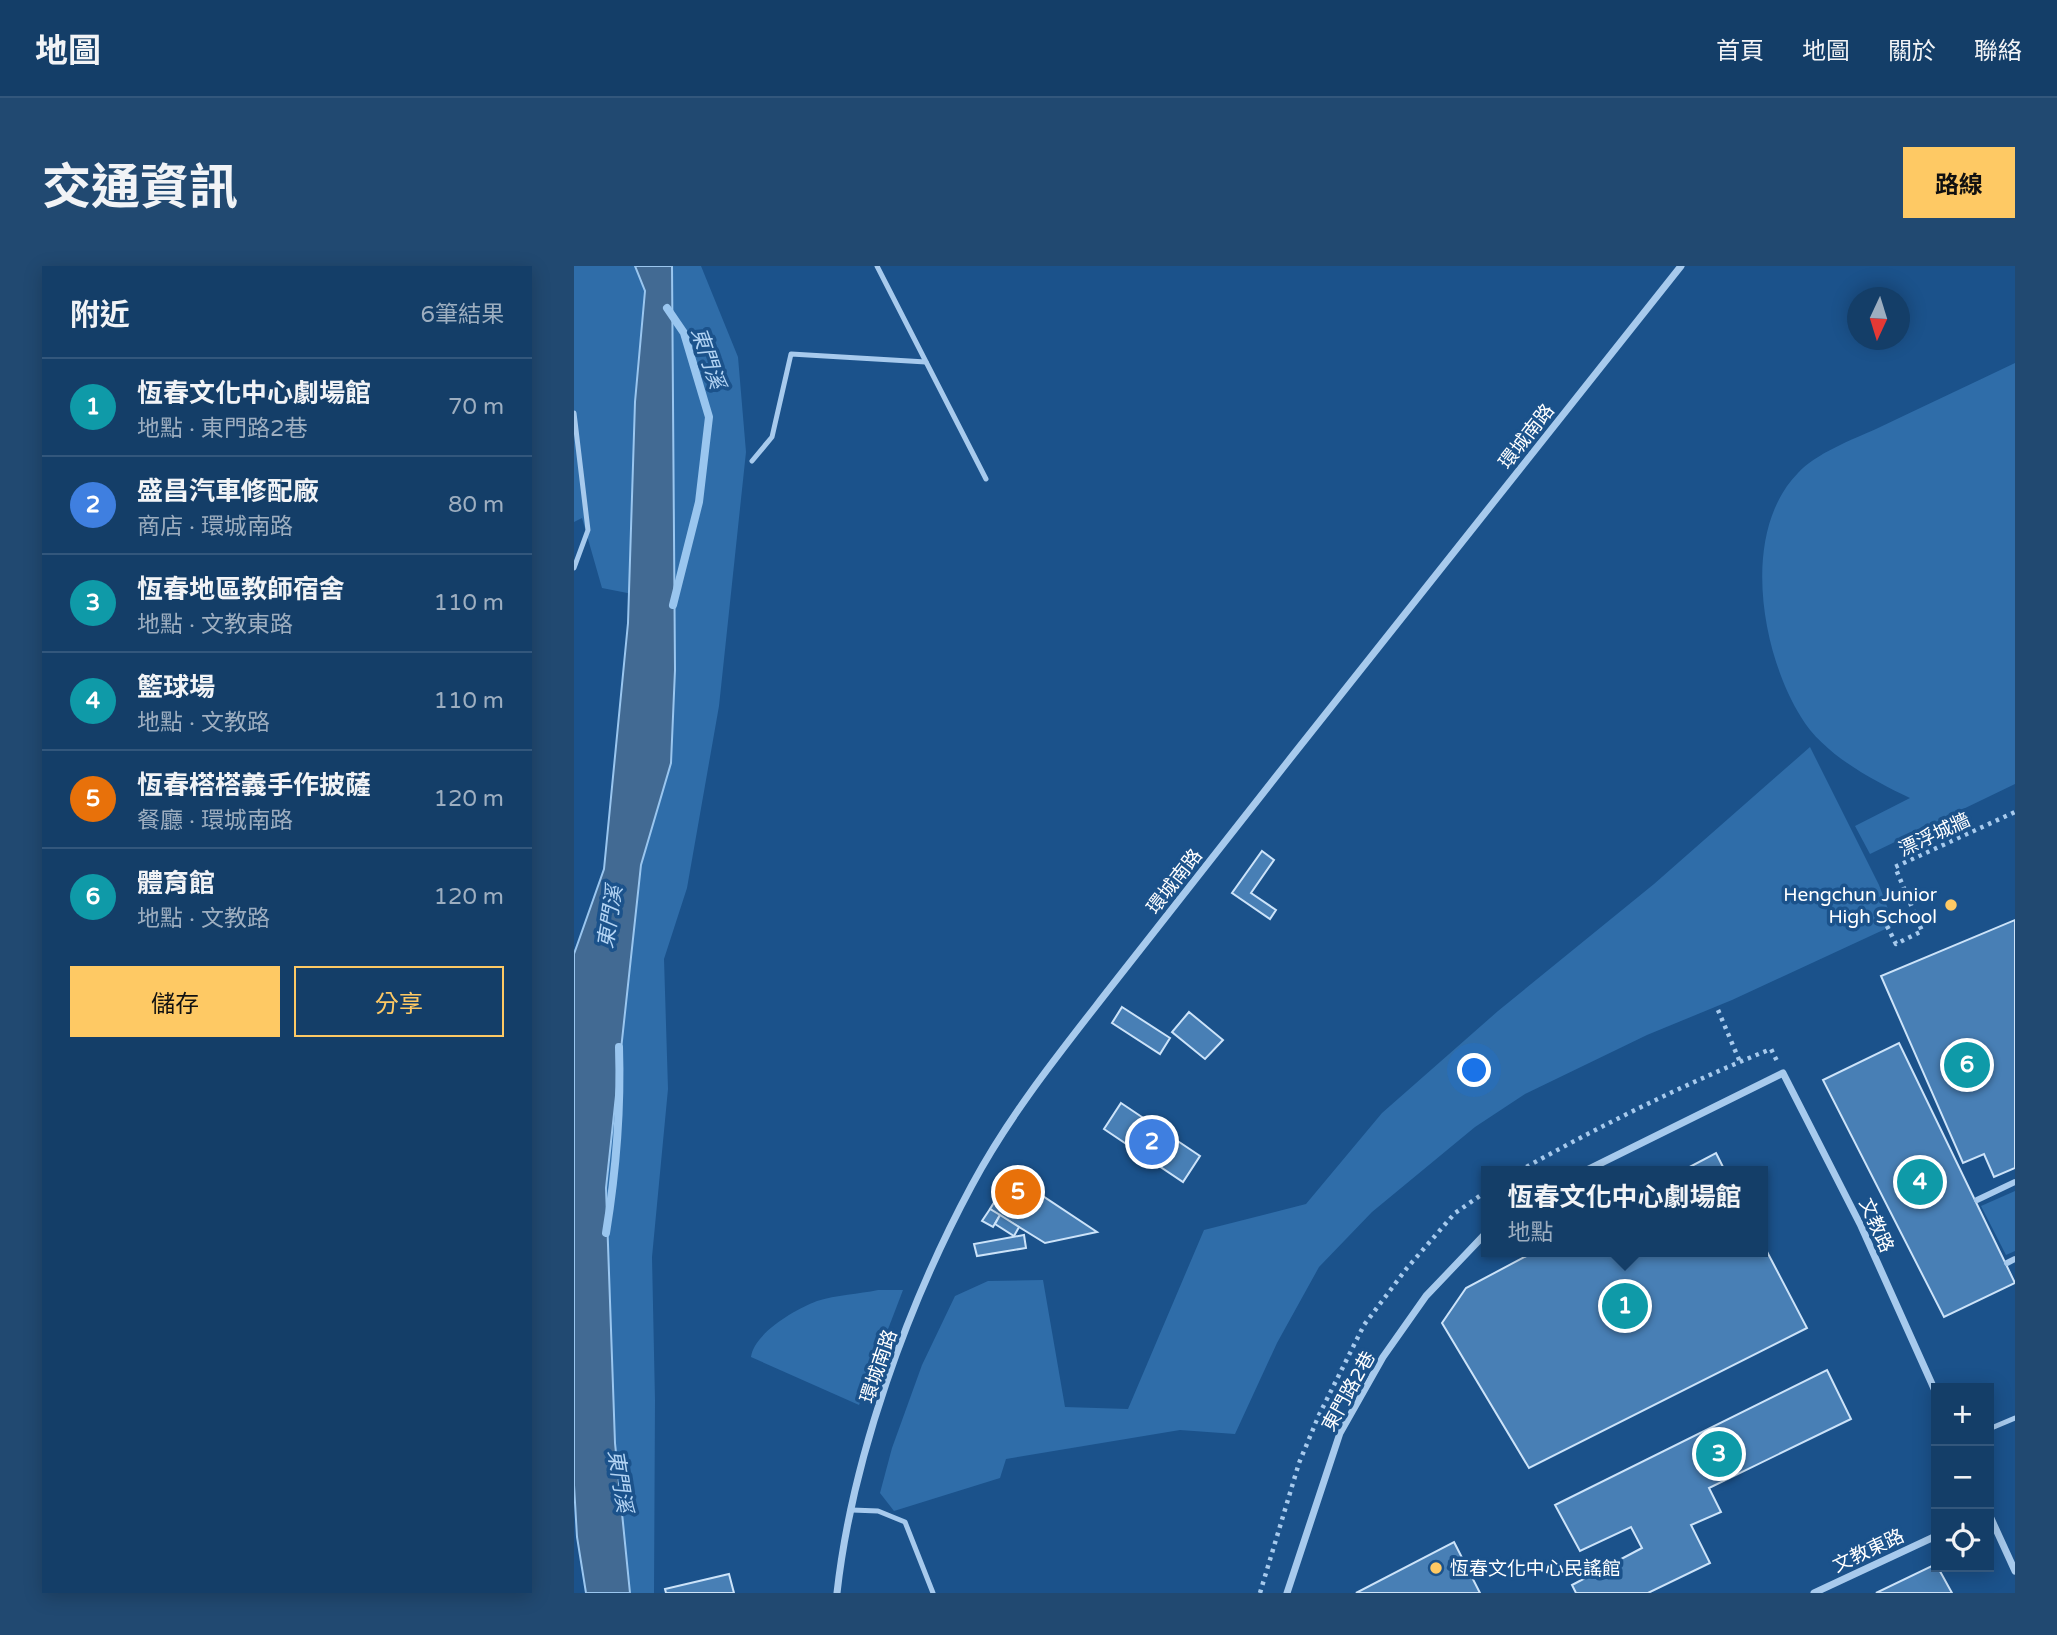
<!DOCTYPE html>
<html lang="zh-TW">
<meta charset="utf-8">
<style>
:root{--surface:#143e68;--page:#214971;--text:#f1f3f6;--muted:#9daec0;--line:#33577c;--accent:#fec964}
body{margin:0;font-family:"Varela Round","Noto Sans TC",sans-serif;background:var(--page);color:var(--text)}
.controls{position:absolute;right:21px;bottom:21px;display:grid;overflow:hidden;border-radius:0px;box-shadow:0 4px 18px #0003}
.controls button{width:63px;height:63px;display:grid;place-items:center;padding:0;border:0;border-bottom:2px solid var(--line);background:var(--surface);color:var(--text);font:35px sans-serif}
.compass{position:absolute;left:1273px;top:21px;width:63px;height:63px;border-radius:50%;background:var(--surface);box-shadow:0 4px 18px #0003;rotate:184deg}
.you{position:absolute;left:901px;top:805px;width:24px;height:24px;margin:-18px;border:5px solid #fff;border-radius:50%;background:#1a73e8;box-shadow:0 0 0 10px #1a73e833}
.badge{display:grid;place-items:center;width:46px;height:46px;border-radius:50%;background:var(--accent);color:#fff;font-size:23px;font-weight:700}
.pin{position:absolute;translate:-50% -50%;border:4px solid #fff;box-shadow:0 2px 7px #0006}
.popup{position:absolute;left:907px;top:900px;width:287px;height:91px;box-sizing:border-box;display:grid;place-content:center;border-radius:0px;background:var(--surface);filter:drop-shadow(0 2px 5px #0005);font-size:23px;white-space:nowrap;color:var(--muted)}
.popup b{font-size:26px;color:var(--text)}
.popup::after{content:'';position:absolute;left:50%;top:100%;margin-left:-14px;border:14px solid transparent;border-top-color:var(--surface)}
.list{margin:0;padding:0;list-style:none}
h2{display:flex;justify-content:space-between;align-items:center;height:91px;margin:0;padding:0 28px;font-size:30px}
h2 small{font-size:23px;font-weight:400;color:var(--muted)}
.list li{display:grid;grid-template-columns:46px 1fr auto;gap:21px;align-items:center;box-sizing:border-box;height:98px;padding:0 28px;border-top:2px solid var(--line)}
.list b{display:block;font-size:26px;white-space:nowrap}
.list p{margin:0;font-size:23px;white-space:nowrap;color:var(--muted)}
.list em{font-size:23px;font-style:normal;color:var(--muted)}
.actions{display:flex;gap:14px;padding:21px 28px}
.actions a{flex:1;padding:16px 0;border:2px solid var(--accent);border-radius:0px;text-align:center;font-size:24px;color:var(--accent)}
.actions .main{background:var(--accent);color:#111}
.icon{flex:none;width:38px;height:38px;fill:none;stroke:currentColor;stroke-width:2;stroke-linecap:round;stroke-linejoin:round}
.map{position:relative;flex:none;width:1441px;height:1327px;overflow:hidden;border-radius:0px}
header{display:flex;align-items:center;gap:42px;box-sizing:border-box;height:98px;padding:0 35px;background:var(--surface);border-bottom:2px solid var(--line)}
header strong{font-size:33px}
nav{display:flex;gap:38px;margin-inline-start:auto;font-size:24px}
.intro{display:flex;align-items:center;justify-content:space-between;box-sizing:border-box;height:168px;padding:0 42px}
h1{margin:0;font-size:49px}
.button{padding:18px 32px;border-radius:0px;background:var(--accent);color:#111;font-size:24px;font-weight:700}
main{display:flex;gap:42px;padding:0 42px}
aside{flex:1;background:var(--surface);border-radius:0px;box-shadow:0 4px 18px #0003}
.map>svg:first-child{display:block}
</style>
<header>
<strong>地圖</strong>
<nav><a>首頁</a><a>地圖</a><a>關於</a><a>聯絡</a></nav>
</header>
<div class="intro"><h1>交通資訊</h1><a class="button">路線</a></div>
<main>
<aside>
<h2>附近<small>6筆結果</small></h2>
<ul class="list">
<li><span class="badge" style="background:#0f9aa8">1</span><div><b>恆春文化中心劇場館</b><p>地點 · 東門路2巷</p></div><em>70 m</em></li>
<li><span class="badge" style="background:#3f7fe0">2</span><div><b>盛昌汽車修配廠</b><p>商店 · 環城南路</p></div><em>80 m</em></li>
<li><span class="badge" style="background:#0f9aa8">3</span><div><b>恆春地區教師宿舍</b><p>地點 · 文教東路</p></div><em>110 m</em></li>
<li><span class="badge" style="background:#0f9aa8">4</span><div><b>籃球場</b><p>地點 · 文教路</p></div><em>110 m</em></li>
<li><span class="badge" style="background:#e8710a">5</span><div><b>恆春榙榙義手作披薩</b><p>餐廳 · 環城南路</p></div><em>120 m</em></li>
<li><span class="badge" style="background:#0f9aa8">6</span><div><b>體育館</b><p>地點 · 文教路</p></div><em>120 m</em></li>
</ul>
<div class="actions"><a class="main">儲存</a><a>分享</a></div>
</aside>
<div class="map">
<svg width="1441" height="1327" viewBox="0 0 1441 1327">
<rect width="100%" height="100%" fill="#1b528b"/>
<g fill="#2f6da9">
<path d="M0 0H127L164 91 172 186 145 440 113 622 90 693 94 823 78 991 81 1134 80 1327H21L0 1079V684L24 635 99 336 28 322 8 252 0 256Z"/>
<path d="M1441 97V518L1296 588 1281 560 1336 532C1298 514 1249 488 1227 451 1187 387 1166 266 1224 207 1241 188 1279 173 1302 163 1348 141 1395 119 1441 97Z"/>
<path d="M1236 481 1305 619 1320 659 1158 734 1073 769 951 828 901 861 798 946 745 1001 703 1077 661 1168 606 1164 432 1193 426 1212 320 1245 306 1227 318 1182 348 1099 381 1030 414 1015 469 1014 491 1141 554 1143 630 964 732 938 808 847 924 745 1080 618Z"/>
<path d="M1441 925V985L1432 989 1407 940Z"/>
<path d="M304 1024H329L285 1139 177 1091C180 1067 222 1043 243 1035 262 1029 285 1028 304 1024Z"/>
</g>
<path fill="#426a93" stroke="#9ac6ef" stroke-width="2" d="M61 0H98L101 404 97 497 67 599 32 922 41 1177 56 1327H12L3 1271 0 1219V688L30 603 54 357 61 136 71 25Z"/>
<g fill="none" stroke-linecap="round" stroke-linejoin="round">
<g stroke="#9ac6ef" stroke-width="8">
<path d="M93 42 110 67 135 151 125 236 99 339"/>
<path d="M32 967C42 906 47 843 45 781"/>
</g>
</g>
<g fill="#487fb5" stroke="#cce3f9" stroke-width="2">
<path d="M688 585 700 594 677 627 702 644 696 653 658 627Z"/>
<path d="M1441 654V902L1420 911 1410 888 1389 897 1307 710Z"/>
<path d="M548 741 596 772 586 788 538 757Z"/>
<path d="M615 746 649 774 631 793 598 766Z"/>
<path d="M1325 777 1441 1017 1370 1051 1249 814Z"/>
<path d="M547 837 626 890 609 916 530 863Z"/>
<path d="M1142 887 1151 905H1108Z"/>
<path d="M437 909 523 966 471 977 416 943Z"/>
<path d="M416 943 426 949 419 961 408 955Z"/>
<path d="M426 949 445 961 440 970 421 958Z"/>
<path d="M450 969 452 982 403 990 400 978Z"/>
<path d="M1189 978 1233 1062 955 1202 868 1057 892 1022 960 986H1189Z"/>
<path d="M1253 1104 1277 1153 1135 1222 1147 1246 1117 1259 1136 1297 1074 1327H1002L998 1319 1068 1282 1057 1261 1006 1285 981 1239Z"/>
<path d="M880 1276 906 1327H782Z"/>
<path d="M1362 1298 1378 1327H1302Z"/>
<path d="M155 1308 160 1327H92L91 1323Z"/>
</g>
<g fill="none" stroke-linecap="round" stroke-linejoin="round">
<g stroke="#a7caed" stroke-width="4.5" stroke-dasharray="3.5 5" stroke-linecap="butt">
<path d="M1313 660 1322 678 1348 665 1321 601 1441 546"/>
<path d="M1144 744 1166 796"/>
<path d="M945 905C1026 860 1110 818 1197 783L1203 795"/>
<path d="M686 1327 725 1197 745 1149 790 1059 833 1002 881 947 913 925"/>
</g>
<g stroke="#a7caed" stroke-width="5">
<path d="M303 0 412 213"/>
<path d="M0 147 14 264 0 302"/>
<path d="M178 195 198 171 217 88 352 96"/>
<path d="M1415 1163 1441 1152"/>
<path d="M278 1244 304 1245 331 1256 359 1327"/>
</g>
<g stroke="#a7caed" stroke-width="6">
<path d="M1403 934 1441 916"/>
<path d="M1433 997 1441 993"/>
</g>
<g stroke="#a7caed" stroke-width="7">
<path d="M1011 905 1209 807 1287 960 1362 1127"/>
<path d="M1415 1248 1441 1305"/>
<path d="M263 1327C278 1192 334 1038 398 919 436 848 487 785 536 722 597 644 658 567 719 489 848 326 978 163 1107 0"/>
<path d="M713 1327 766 1167 809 1091 852 1030 913 966"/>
<path d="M1240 1327 1362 1270"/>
</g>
</g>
<g fill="#fec964" stroke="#1b528b" stroke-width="2.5">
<circle cx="1377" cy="639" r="7"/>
<circle cx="862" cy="1302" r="7"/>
</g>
<g text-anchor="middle" stroke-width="7" stroke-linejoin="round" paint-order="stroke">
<g font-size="19" fill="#fff" stroke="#1b528b">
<text transform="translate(952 170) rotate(-52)" y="7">環城南路</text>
<text transform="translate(1360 568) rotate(-25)" y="7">漂浮城牆</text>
<text transform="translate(600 615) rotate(-52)" y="7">環城南路</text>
<text transform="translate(1303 959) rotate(66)" y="7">文教路</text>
<text transform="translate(304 1100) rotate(-71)" y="7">環城南路</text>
<text transform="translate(774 1125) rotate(-61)" y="7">東門路2巷</text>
<text transform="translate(1294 1284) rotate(-25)" y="7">文教東路</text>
</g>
<g font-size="19" fill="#fff" stroke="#1b528b" text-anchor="end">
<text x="1363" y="635">Hengchun Junior<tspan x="1363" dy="22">High School</tspan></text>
<text x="876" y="1309" text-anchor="start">恆春文化中心民謠館</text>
</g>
<g font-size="21" font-style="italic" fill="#b3d4f4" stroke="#1b528b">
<text transform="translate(134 92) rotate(71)" y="7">東門溪</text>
<text transform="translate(36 651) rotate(-81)" y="7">東門溪</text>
<text transform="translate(46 1215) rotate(81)" y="7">東門溪</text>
</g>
</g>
</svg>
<div class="controls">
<button>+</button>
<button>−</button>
<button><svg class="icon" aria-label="locate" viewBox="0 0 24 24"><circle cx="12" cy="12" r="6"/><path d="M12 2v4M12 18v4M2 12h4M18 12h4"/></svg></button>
</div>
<svg class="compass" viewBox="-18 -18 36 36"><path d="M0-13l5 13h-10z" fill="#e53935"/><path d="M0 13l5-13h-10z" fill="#9daec0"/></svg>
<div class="you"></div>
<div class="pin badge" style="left:1051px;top:1040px;background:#0f9aa8">1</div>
<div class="popup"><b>恆春文化中心劇場館</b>地點</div>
<div class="pin badge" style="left:578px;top:876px;background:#3f7fe0">2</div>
<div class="pin badge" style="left:1145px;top:1188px;background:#0f9aa8">3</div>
<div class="pin badge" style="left:1346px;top:916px;background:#0f9aa8">4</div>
<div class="pin badge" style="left:444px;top:926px;background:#e8710a">5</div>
<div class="pin badge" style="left:1393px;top:799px;background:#0f9aa8">6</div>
</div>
</main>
